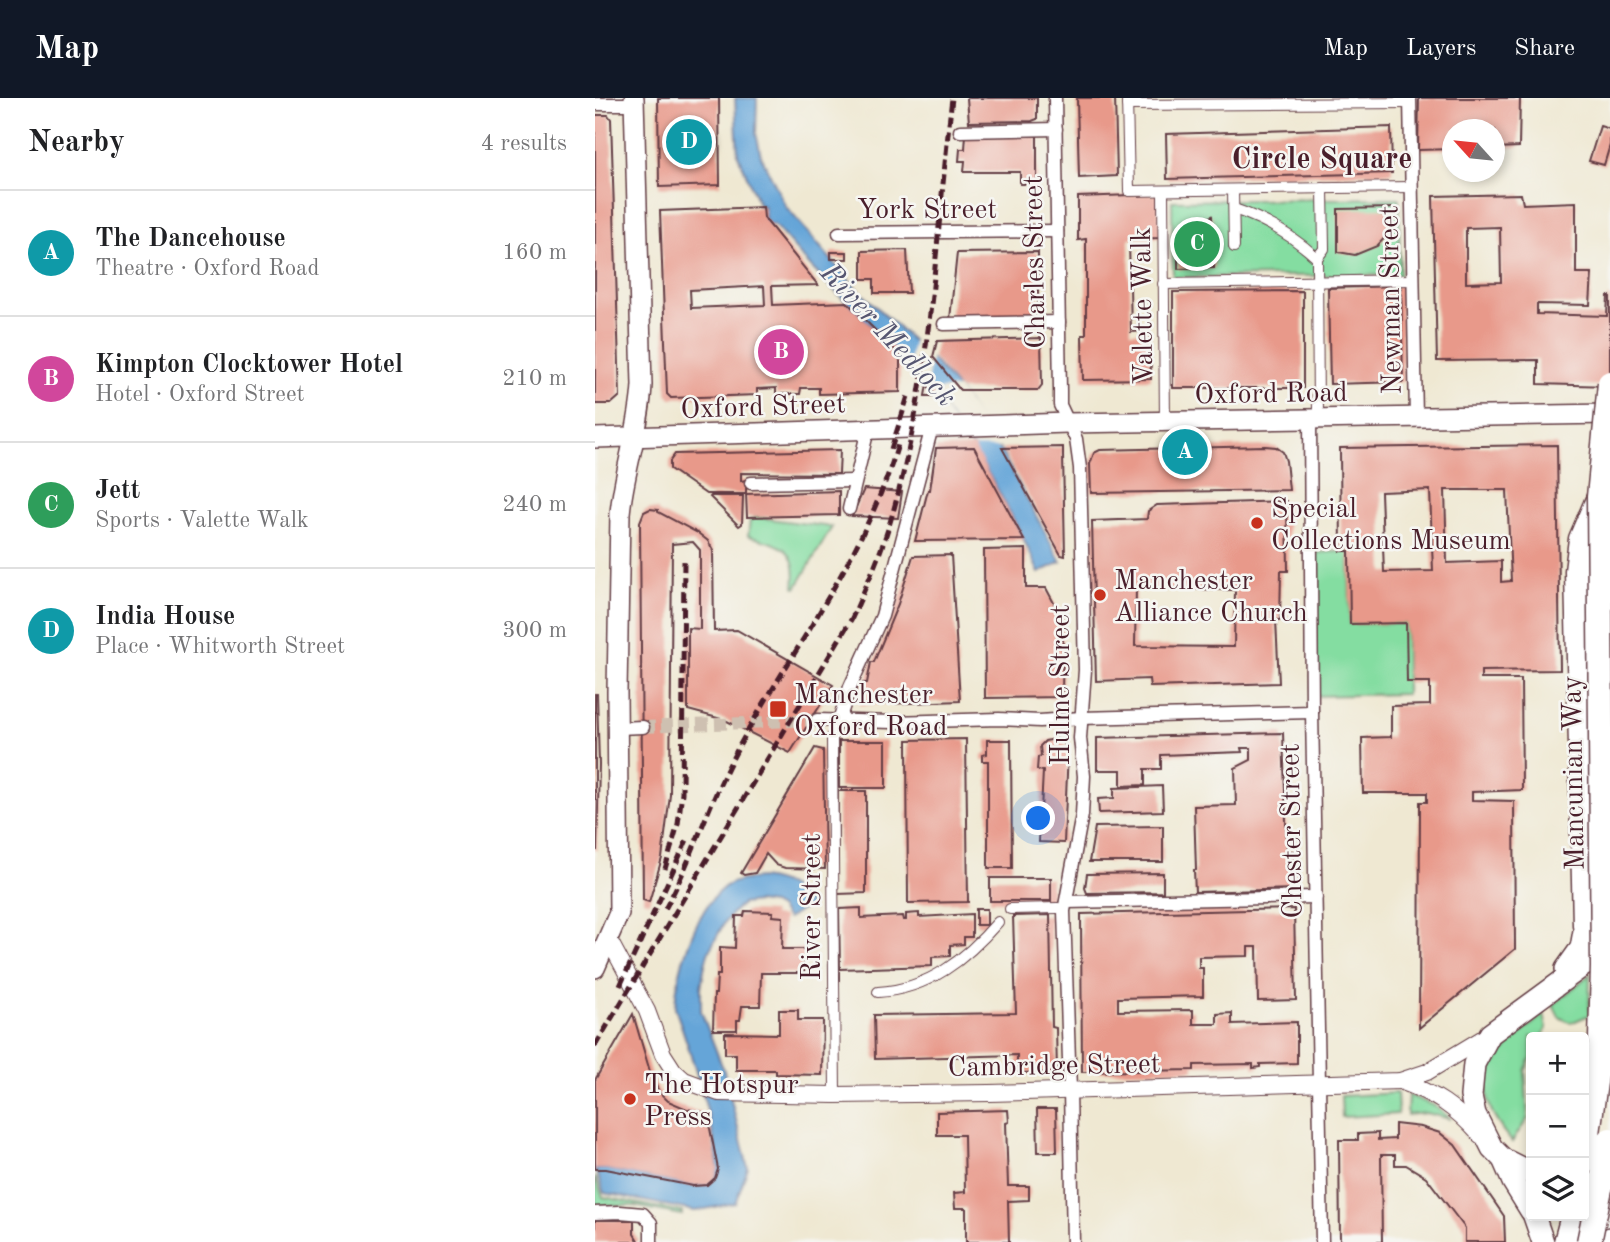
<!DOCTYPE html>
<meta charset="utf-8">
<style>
:root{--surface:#fff;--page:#f2f2f2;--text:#202124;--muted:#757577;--line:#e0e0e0;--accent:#111827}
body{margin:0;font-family:"Old Standard TT",serif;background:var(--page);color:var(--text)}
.controls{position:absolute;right:21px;bottom:21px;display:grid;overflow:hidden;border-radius:7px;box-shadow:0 4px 10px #0003}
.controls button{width:63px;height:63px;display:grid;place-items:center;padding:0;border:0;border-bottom:2px solid var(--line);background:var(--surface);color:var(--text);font:35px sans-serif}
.compass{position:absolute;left:847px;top:21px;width:63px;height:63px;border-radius:50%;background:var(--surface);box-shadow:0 4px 10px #0003;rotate:297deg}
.you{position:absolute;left:444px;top:721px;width:24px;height:24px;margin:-18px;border:5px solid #fff;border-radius:50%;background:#1a73e8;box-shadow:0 0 0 10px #1a73e833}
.badge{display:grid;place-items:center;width:46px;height:46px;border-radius:50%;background:var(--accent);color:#fff;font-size:23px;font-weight:700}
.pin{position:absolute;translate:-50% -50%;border:4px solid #fff;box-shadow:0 2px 7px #0006}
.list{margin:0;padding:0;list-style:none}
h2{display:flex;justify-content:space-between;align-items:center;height:91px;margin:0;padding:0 28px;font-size:30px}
h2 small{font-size:23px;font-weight:400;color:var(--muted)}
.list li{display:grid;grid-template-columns:46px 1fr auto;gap:21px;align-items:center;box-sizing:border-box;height:126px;padding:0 28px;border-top:2px solid var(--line)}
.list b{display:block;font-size:26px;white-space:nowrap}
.list p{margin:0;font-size:23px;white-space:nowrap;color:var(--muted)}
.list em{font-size:23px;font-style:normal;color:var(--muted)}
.icon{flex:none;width:38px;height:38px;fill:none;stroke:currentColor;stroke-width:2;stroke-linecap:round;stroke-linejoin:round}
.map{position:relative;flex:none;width:1015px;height:1144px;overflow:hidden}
header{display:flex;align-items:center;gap:42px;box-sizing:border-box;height:98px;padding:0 35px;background:var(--accent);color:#fff}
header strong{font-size:33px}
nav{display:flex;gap:38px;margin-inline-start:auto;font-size:24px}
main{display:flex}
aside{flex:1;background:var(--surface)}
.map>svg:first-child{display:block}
</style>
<header>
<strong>Map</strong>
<nav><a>Map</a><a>Layers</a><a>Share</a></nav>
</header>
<main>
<aside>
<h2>Nearby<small>4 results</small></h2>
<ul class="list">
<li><span class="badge" style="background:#0f9aa8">A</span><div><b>The Dancehouse</b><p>Theatre · Oxford Road</p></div><em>160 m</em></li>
<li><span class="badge" style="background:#d1479c">B</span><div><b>Kimpton Clocktower Hotel</b><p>Hotel · Oxford Street</p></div><em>210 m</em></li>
<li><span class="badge" style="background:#2e9e5b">C</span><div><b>Jett</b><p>Sports · Valette Walk</p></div><em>240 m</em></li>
<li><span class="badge" style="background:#0f9aa8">D</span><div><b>India House</b><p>Place · Whitworth Street</p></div><em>300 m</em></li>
</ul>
</aside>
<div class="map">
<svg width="1015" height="1144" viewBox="0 0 1015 1144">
<rect width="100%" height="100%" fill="#f6f6f2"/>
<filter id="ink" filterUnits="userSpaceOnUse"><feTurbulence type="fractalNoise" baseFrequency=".0143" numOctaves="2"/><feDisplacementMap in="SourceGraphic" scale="14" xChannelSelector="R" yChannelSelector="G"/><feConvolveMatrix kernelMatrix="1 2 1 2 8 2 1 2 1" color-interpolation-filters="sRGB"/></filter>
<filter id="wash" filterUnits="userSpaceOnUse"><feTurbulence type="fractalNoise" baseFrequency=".00686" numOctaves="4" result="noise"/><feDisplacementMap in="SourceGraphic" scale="28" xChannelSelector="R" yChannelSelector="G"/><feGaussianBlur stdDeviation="1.57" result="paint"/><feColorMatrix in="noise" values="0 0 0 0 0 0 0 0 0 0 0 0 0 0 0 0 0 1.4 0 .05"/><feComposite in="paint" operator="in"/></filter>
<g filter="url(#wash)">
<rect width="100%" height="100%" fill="#efe8d2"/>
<g fill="#84dda1" stroke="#677e66" stroke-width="2">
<path d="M804 100 805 177 578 179 577 103Z"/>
<path d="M159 419 237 429 201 490 199 489C204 449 186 447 153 438L155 422 159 421Z"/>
<path d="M754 453 755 526 811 525V596L717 598V455Z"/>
<path d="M995 876 994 917 976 925 964 919 958 907Z"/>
<path d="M949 916 952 930 947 939H936V960L930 973 933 1020 917 1044C866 985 901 956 949 916Z"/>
<path d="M802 995 803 1016 747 1019 746 998Z"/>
<path d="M813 997 840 1008 856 1021 831 1015 812 1017Z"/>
<path d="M0 1079 8 1099 87 1114V1117L40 1108 0 1107Z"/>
</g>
<g fill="#65a5d8" stroke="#586282" stroke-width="2">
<path d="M140 0H162L161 35 166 58 191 109 258 187 336 260 364 292 405 351 466 464 444 475C416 411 380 347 336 292 300 247 257 211 217 170 203 155 191 140 178 126L174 127 170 121 169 108 164 107 143 57Z"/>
<path d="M165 780C188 783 200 789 215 807L192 821 184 810 177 806 162 804 147 806 138 814 129 825 113 855 109 871 106 890V913L129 973 153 1070 140 1105 100 1113 9 1095 0 1071H11L98 1088C107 1088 116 1088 121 1078 131 1059 89 935 80 910 81 874 100 813 128 790 137 782 154 781 165 780Z"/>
</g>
<g fill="#efe8d2">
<path d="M319 240 337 256 331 291 313 270Z"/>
<path d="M363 290 407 350 379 349 336 292Z"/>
</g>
<g id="blocks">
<g fill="#e8998a" fill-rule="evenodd">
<path d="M63 0H124L125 87 64 89Z"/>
<path d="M372 0H442V21L437 23 374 24Z"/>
<path d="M482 0H520L522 78 484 80Z"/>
<path d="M824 0H925L924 49 900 50V32H858V51L823 52Z"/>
<path d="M0 17H13L16 21 25 298 16 306H0Z"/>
<path d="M1005 28 1015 31V47L1009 67 994 63Z"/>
<path d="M796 29 797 75 572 81 571 36Z"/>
<path d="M371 37 442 38V86H425V74H369L370 63H364L365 51H370Z"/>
<path d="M563 96 565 140 534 141 536 234 555 233 556 281 488 282 487 237H491V141L483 142V99Z"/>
<path d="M926 96 928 106 981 104V175H997L995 207 942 206V216L1012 218 1013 198H1015V288L943 286V262L842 263 838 98ZM905 129 906 184 871 185V130Z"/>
<path d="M168 109 169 120 223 187 177 188 178 207 252 204 305 257V294L224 296V290H206L205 296H181V290L162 291V297L76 300 72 296 65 113ZM169 188 170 207 96 210 95 192Z"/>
<path d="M799 110 796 133 782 148 760 157 743 154V111Z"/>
<path d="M617 118 619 170 583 171V153L588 139 602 124Z"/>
<path d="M312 152 314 195H279V181H267V153Z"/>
<rect x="236" y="154" width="16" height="7"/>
<path d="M443 154V219L355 221 362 155Z"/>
<path d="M806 188 808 284 735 286 733 190Z"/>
<path d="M708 193V290H578V194Z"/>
<path d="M446 240 447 287 443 292H365L338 259 342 243Z"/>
<path d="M332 286 336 292 341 298H330Z"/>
<path d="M962 347 965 572 886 573V581H926L927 692 877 694V702L919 703 920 851 824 930 825 704H832V695H768L767 640 796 639V608L835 607V584H812L811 525 755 526 754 453H746L745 350ZM835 392 838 473 789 474 786 394ZM850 392H912L916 483 906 484V463L852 465Z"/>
<path d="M670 348 681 349 688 354 691 363 694 392 496 395 495 366 499 355 505 352Z"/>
<path d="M379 349 429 442 320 443 333 392H335L341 350Z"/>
<path d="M468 349V357L470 458 466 457 407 350Z"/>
<path d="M245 352 244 376 146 375V383L151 382V396L244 393V417L152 419 151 396H111L75 371V363L80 356Z"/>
<path d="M269 391 307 394 303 420 257 418Z"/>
<path d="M116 398H148L147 426 144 428 115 399Z"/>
<path d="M692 403 693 473H686L685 522H681L684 585 555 589 554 581 501 583 497 423 552 421 553 413 562 407ZM541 490 640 492 639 549 540 548Z"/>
<path d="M55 411 63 412V414L103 435 113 443 118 452 119 533 142 532 238 587 195 655 130 622 93 612V530L105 531V452L98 444 77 446 75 697 67 760 54 804 48 802 45 424 49 414Z"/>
<path d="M431 451V490H451L468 522 467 599 390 600 389 452Z"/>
<path d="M356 457 365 603 264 607 268 595V585H272L276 564H279L303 506 318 458Z"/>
<path d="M0 596H2L4 666 2 752H0Z"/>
<path d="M688 635 692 753H699L700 791 600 794 599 772H601L599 708 641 707 640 670 656 662V650H646L647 654 566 657V671H550V687L526 688V672H502V640Z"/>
<path d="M371 641 373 804 313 805 312 642Z"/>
<path d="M461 641 468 643 473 653 469 745 444 744 445 721H440L441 712H446L448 673 442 672 443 659 446 658 445 648 450 643Z"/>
<path d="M392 642H416L417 770H393V663H387V657L392 656Z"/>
<rect x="244" y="643" width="47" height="47"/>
<path d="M220 650 228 652 230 771 190 770 181 767 171 756 160 775 149 777 146 775Z"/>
<path d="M567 688 568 713 504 715 503 701 519 700V690Z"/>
<path d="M243 693H271V795L243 796Z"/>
<path d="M568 728V764H494L500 729Z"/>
<path d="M568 775V794L492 795 490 790 492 776Z"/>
<rect x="395" y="780" width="61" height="23"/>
<path d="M266 810V820L308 818 309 822H311V816L324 815V819L377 816V839H369V846L355 847V858L337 859V868L245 871 244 811Z"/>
<rect x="381" y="811" width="11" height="16"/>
<path d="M699 811 701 902 663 903 662 849H653V858L604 859V870H608V898L523 900V913L598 912V926H622V916L637 915V926L702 924V965L665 966V969L658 970V966L599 967V972L487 974 486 816Z"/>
<path d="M150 813 178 814 177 818 188 819 187 851H210L209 875H166L165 908H147L145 922H142V932H118L119 896H121L122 877H125V849L140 850 141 818H149Z"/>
<path d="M455 817 457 929 461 930 462 974 422 975V957L280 961 279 917 421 915 418 818Z"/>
<path d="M184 912H203V922H228L227 977 181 976V972H141V956H130V935L184 936Z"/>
<path d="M38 916 56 977 64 994 73 1003 92 1011 112 1015 123 1071 120 1080 112 1087 98 1088 11 1071H0V982Z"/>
<path d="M442 1011H461L462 1054H443Z"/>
<path d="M413 1012 414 1024 411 1025 413 1088H434V1102L413 1103 414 1144H371V1110H360L359 1095 370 1094 369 1037H342V1014Z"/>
<path d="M800 1026 826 1029 845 1035 860 1047 909 1118 910 1144H870V1130L831 1079 811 1067H800V1057H786L787 1144H745L744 1042H763V1036L783 1035V1042L800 1041Z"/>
<path d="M0 1122H39V1136L44 1144H0Z"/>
</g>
</g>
</g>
<g filter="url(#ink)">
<use href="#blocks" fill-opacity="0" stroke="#633d44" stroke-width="2"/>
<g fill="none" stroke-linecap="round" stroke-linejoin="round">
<path stroke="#cec0b1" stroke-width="12" stroke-dasharray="12 6" stroke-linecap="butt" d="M48 629 222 622"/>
<g stroke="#633d44" stroke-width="12">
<g id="pedestrian">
<path d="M532 0 534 93 817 89"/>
<path d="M532 7 815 5"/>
<path d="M638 92 639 149"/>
<path d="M568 93 570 324"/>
<path d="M639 111C669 121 698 138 722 160"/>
<path d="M568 186 818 182"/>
<path d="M723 321 722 160 729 151 728 90"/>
<path d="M415 811 463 810"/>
<path d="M283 894C334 891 371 861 403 824"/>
<path d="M240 997 237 640 244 622"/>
</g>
</g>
<g stroke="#633d44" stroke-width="15">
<g id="minor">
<path d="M460 0 465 292V307L481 341 485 370 490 572 485 640 489 678 487 717 469 813 475 992 478 1144"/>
<path d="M815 0 821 320"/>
<path d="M0 6H39"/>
<path d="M365 33 461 31"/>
<path d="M244 135 462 133"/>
<path d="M349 226 464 224"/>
<path d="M715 321 717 614 727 1144"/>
<path d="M156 385 260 383"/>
<path d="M254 411 273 331"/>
<path d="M222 622 298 624 404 621 445 623 486 620 717 614"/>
<path d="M244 622 255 589 287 518 337 329"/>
<path d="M23 630 48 629"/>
<path d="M471 804 721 799"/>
<path d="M0 1115 25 1114 48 1116 56 1125V1144"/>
</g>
</g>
<g stroke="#633d44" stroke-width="18">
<g id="tertiary">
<path d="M14 842 52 913 68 956 79 973 89 982 124 995 240 997 395 995 805 983 832 974 895 936"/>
<path d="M805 983C841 996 860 1009 885 1037"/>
</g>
</g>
<g stroke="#633d44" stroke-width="22">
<g id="secondary">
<path d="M0 340 473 325 1015 316"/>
<path d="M0 870 24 815 22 594 25 415C29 372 45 330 47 287L39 0"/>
</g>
</g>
<g stroke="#633d44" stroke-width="24">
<g id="trunk">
<path d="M971 871 986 850 990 827"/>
<path d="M908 1061 918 1084 936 1113"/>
<path d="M936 1075 908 1061 897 1050 880 1016 876 998 879 966 895 936 1015 848"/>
<path d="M939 1118 948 1144"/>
<path d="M1014 1144 1015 1140"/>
</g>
</g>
<g stroke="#633d44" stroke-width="27">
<g id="motorway">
<path d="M990 827 982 473 986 441 1004 399"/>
<path d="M971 1144 978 1118"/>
</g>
</g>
<use href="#pedestrian" stroke="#fff" stroke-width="10"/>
<use href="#minor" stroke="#fff" stroke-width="12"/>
<use href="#tertiary" stroke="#fff" stroke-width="16"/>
<use href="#secondary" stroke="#fff" stroke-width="19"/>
<use href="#trunk" stroke="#fff" stroke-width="21"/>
<use href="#motorway" stroke="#fff" stroke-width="24"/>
<g stroke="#4a1f2b" stroke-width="5" stroke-dasharray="10 5" stroke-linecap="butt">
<path d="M296 351 314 295"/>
<path d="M70 771 83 726 87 695 89 462"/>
<path d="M70 811C98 760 114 703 142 652 198 550 271 457 304 343"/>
<path d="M25 888 92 742"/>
<path d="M0 948 257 520C270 491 283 462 293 431 336 292 340 144 357 0"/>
</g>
<g stroke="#633d44" stroke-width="27" stroke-linecap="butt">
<g id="motorway-bridge">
<path d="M989 1064 1006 941 1008 869 1004 399 1015 285"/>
<path d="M994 1144 1015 1042"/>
</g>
</g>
<use href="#motorway-bridge" stroke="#fff" stroke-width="24"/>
</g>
</g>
<g fill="#c8321e" stroke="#f6f6f2" stroke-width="2.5">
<circle cx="662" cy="425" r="7"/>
<circle cx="505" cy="497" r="7"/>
<rect x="174" y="602" width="18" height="18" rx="3.5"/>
<circle cx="35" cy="1001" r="7"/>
</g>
<g text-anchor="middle" stroke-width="5" stroke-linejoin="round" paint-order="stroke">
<g font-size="28" fill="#4a1f2b" stroke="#f6f6f2">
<text x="332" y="120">York Street</text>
<text transform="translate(438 164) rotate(-91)" y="10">Charles Street</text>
<text transform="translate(794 202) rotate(-91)" y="10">Newman Street</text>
<text transform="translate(546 208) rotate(-91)" y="10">Valette Walk</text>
<text transform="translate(676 294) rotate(-1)" y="10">Oxford Road</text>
<text transform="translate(168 307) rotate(-2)" y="10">Oxford Street</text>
<text transform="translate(464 587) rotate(-90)" y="10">Hulme Street</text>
<text transform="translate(977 675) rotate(-91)" y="10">Mancunian Way</text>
<text transform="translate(695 733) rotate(-91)" y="10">Chester Street</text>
<text transform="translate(215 809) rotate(-90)" y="10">River Street</text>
<text transform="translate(459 966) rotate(-1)" y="10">Cambridge Street</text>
</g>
<g font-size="28" fill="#4a1f2b" stroke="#f6f6f2" text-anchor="start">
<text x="676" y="419">Special<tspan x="676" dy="32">Collections Museum</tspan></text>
<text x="519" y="491">Manchester<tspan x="519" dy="32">Alliance Church</tspan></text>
<text x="199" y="605">Manchester<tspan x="199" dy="32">Oxford Road</tspan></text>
<text x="49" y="995">The Hotspur<tspan x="49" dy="32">Press</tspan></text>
</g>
<g font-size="30" font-weight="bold" fill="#4a1f2b" stroke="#f6f6f2">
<text x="727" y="70">Circle Square</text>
</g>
<g font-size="30" font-style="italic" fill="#555570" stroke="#f6f6f2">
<text transform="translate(294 236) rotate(47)" y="10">River Medlock</text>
</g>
</g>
</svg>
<div class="controls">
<button>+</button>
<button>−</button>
<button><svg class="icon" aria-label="layers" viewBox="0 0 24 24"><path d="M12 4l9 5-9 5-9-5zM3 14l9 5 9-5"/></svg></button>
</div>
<svg class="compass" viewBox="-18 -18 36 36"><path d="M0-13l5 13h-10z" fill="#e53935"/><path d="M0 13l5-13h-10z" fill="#757577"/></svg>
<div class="you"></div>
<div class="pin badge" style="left:590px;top:354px;background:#0f9aa8">A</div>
<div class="pin badge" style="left:186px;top:254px;background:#d1479c">B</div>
<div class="pin badge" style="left:602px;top:146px;background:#2e9e5b">C</div>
<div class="pin badge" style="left:94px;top:44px;background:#0f9aa8">D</div>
</div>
</main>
